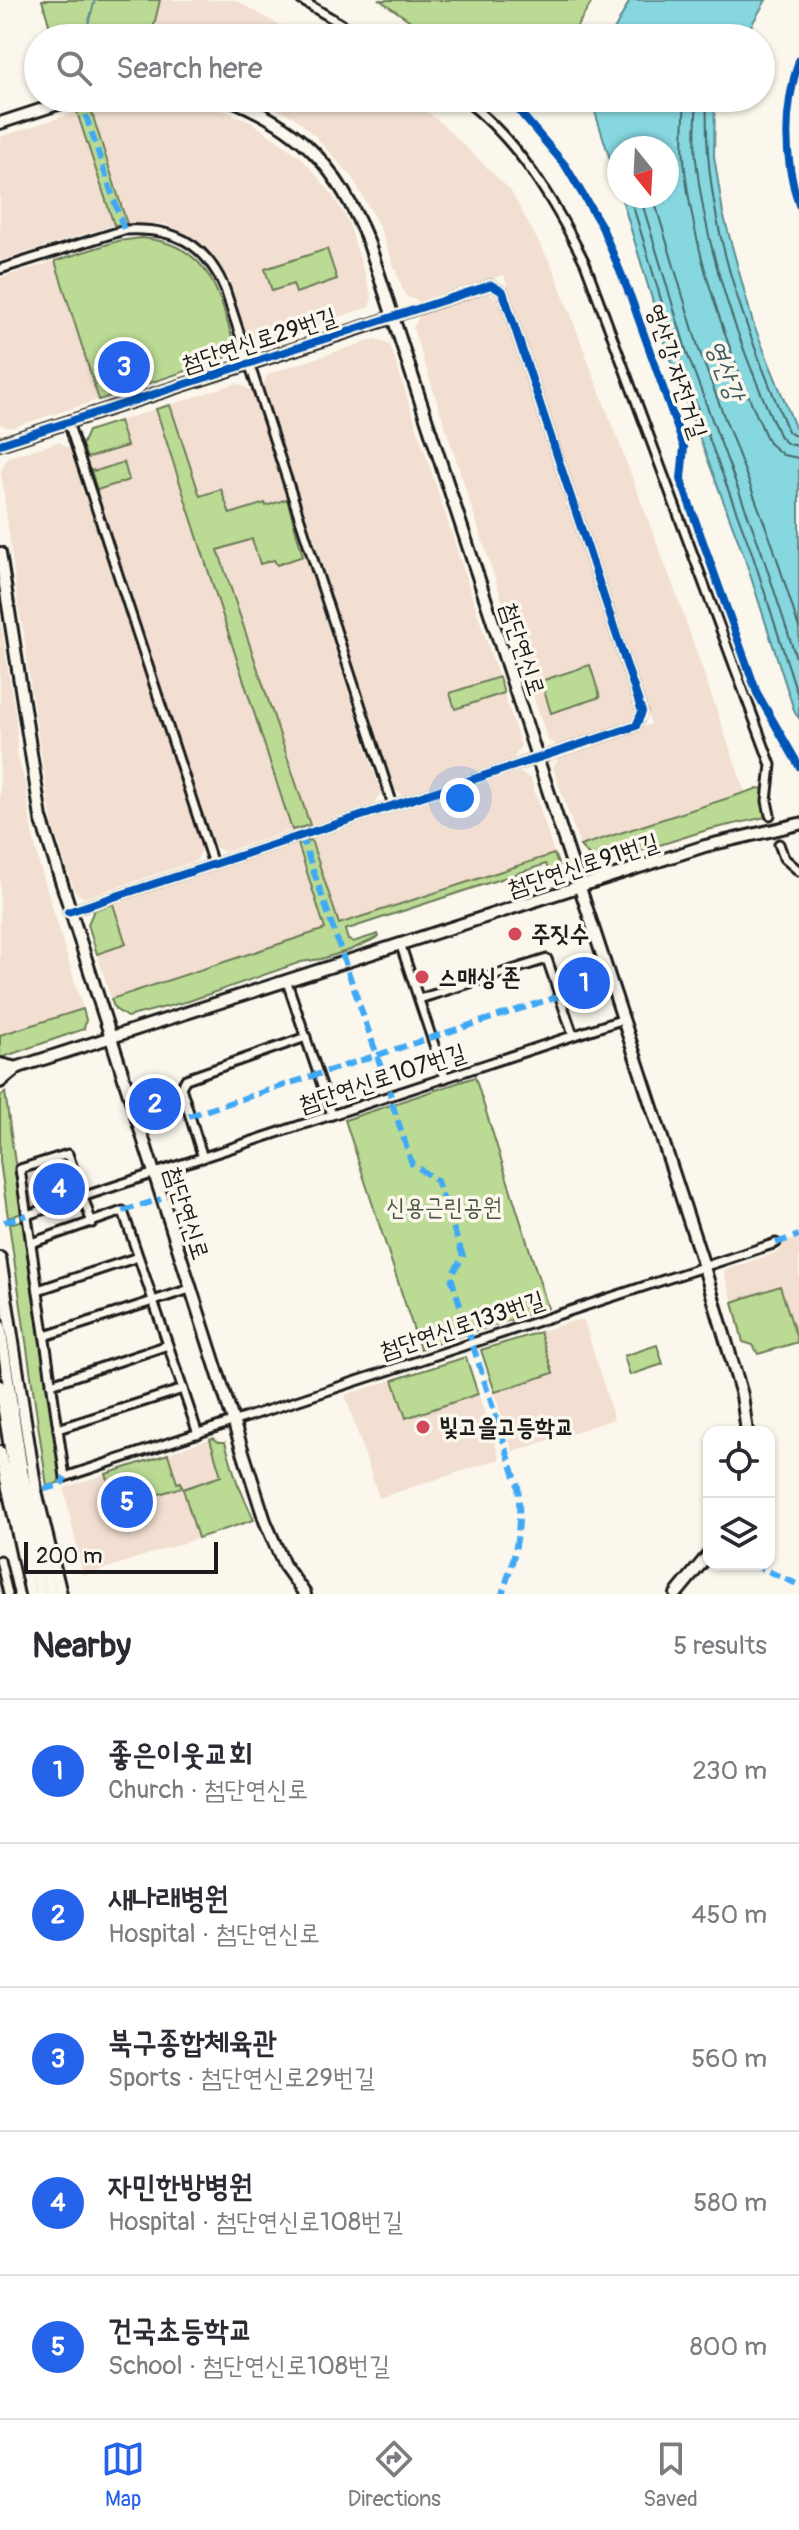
<!DOCTYPE html>
<meta charset="utf-8">
<style>
:root{--surface:#fff;--page:#f2f2f3;--text:#2b2b33;--muted:#7c7c81;--line:#e1e1e2;--accent:#2563eb}
body{margin:0;font-family:Pangolin,"Poor Story",sans-serif;background:var(--page);color:var(--text)}
.controls{position:absolute;right:24px;bottom:24px;display:grid;overflow:hidden;border-radius:16px;box-shadow:0 2px 6px #0004}
.controls button{width:72px;height:72px;display:grid;place-items:center;padding:0;border:0;border-bottom:2px solid var(--line);background:var(--surface);color:var(--text);font:40px sans-serif}
.compass{position:absolute;left:607px;top:136px;width:72px;height:72px;border-radius:50%;background:var(--surface);box-shadow:0 2px 6px #0004;rotate:162deg}
.scale{position:absolute;left:24px;bottom:20px;width:194px;box-sizing:border-box;padding-left:8px;border:4px solid #1c1c1c;border-top:0;font-size:22px;line-height:28px;white-space:nowrap;color:#1c1c1c;-webkit-text-stroke:6px #fbf7ec;paint-order:stroke}
.you{position:absolute;left:460px;top:798px;width:28px;height:28px;margin:-20px;border:6px solid #fff;border-radius:50%;background:#1a73e8;box-shadow:0 0 0 12px #1a73e833}
.badge{display:grid;place-items:center;width:52px;height:52px;border-radius:50%;background:var(--accent);color:#fff;font-size:26px;font-weight:700}
.pin{position:absolute;translate:-50% -50%;border:4px solid #fff;box-shadow:0 2px 8px #0006}
.list{margin:0;padding:0;list-style:none}
h2{display:flex;justify-content:space-between;align-items:center;height:104px;margin:0;padding:0 32px;font-size:34px}
h2 small{font-size:26px;font-weight:400;color:var(--muted)}
.list li{display:grid;grid-template-columns:52px 1fr auto;gap:24px;align-items:center;box-sizing:border-box;height:144px;padding:0 32px;border-top:2px solid var(--line)}
.list b{display:block;font-size:30px;white-space:nowrap}
.list p{margin:0;font-size:26px;white-space:nowrap;color:var(--muted)}
.list em{font-size:26px;font-style:normal;color:var(--muted)}
.icon{flex:none;width:44px;height:44px;fill:none;stroke:currentColor;stroke-width:2;stroke-linecap:round;stroke-linejoin:round}
.map{position:relative;flex:none;width:799px;height:1594px;overflow:hidden}
.search{position:absolute;background:var(--surface);box-shadow:0 2px 6px #0004;left:24px;right:24px;top:24px;height:88px;display:flex;align-items:center;gap:20px;box-sizing:border-box;padding:0 28px;border-radius:44px;color:var(--muted);font-size:30px}
.sheet{height:824px;background:var(--surface)}
nav{display:flex;justify-content:space-around;align-items:center;box-sizing:border-box;height:112px;border-top:2px solid var(--line);background:var(--surface);font-size:22px;color:var(--muted)}
nav a{display:grid;justify-items:center;gap:4px}
nav .on{color:var(--accent)}
.map>svg:first-child{display:block}
</style>
<div class="map">
<svg width="799" height="1594" viewBox="0 0 799 1594">
<rect width="100%" height="100%" fill="#fbf7ec"/>
<filter id="ink" filterUnits="userSpaceOnUse"><feTurbulence type="fractalNoise" baseFrequency=".0125" numOctaves="2"/><feDisplacementMap in="SourceGraphic" scale="16" xChannelSelector="R" yChannelSelector="G"/><feConvolveMatrix kernelMatrix="1 2 1 2 8 2 1 2 1" color-interpolation-filters="sRGB"/></filter>
<g filter="url(#ink)">
<g fill="#f2dfd1">
<path d="M161 0H235L302 38H151Z"/>
<path d="M137 98 193 102 218 108 251 122 302 158 331 193 348 221 372 297 369 307 259 344 248 338 229 279 204 246 187 234 165 224H127L90 107Z"/>
<path d="M257 98H406L438 120 510 190 553 268 678 599 745 792 580 846 553 768 560 756 651 724 504 275 419 302 405 295 379 226 352 177 315 136 295 118Z"/>
<path d="M77 112 114 225 0 261V137Z"/>
<path d="M55 261 99 400 10 428 0 424V278Z"/>
<path d="M488 293 500 300 635 710 631 721 559 745 548 741 413 328 420 315Z"/>
<path d="M375 339 390 345 521 746 513 759 403 795 393 789 262 387 268 374Z"/>
<path d="M237 383 252 391 381 793 374 804 310 825 170 405Z"/>
<path d="M156 409 292 830 225 852 213 846 82 445 88 431Z"/>
<path d="M59 442 70 449 202 849 196 861 87 897 80 896 74 890 52 823 30 684 24 634 18 606 1 471 8 457Z"/>
<path d="M0 617 16 719 17 753 26 786 31 827 39 863 83 1009 0 1035Z"/>
<path d="M519 772 531 779 554 854 339 925 311 840Z"/>
<path d="M298 844 325 929 111 999 88 924 94 910Z"/>
<path d="M64 1161 73 1194 34 1206 31 1204 27 1177 29 1172Z"/>
<path d="M799 1238V1342H798L780 1287 733 1302 724 1273 728 1269 781 1251 779 1244Z"/>
<path d="M577 1320 584 1321 614 1419 513 1452 481 1350Z"/>
<path d="M466 1357 500 1459 379 1498 345 1395Z"/>
<path d="M210 1439 221 1476 183 1489 198 1538 83 1576 64 1488Z"/>
</g>
<g fill="#bbdb94" stroke="#6c7c58" stroke-width="2">
<path d="M42 0H160L151 38H53Z"/>
<path d="M380 0H593L570 38H435Z"/>
<path d="M90 107 127 224 114 225 77 112Z"/>
<path d="M142 238C208 244 218 289 234 344L225 358 99 400 55 261 118 241Z"/>
<path d="M327 249 337 279 296 293 293 284 272 291 265 269Z"/>
<path d="M170 405 200 496 221 489 230 514 265 503 266 506 287 499 303 556 277 565 274 560 260 564 252 539 218 550 310 825 292 830 156 409Z"/>
<path d="M119 421 127 446 87 458 82 445 88 431Z"/>
<path d="M124 462 129 480 97 490 91 470 96 471Z"/>
<path d="M590 665 600 697 551 713 541 681Z"/>
<path d="M499 677 504 693 455 709 450 693Z"/>
<path d="M759 788 763 789 766 817 707 830 603 863 593 860 580 846Z"/>
<path d="M311 840 339 924 554 854 559 866 552 879 546 864 345 930 348 940 353 942 378 934 379 937 350 950 321 959 301 962 189 1001 127 1017 115 1009 111 999 325 929 298 844Z"/>
<path d="M113 904 126 944 97 954 88 924 94 910Z"/>
<path d="M83 1009 86 1020 84 1029 0 1058V1035Z"/>
<path d="M475 1077 548 1308 420 1349 345 1120Z"/>
<path d="M5 1092 22 1213 8 1218 0 1161V1097Z"/>
<path d="M23 1220 61 1473 58 1483 47 1486 9 1224Z"/>
<path d="M780 1286 798 1342 758 1354 753 1345 743 1342 733 1302Z"/>
<path d="M540 1332 553 1373 495 1392 481 1350Z"/>
<path d="M657 1345 663 1364 630 1375 624 1356Z"/>
<path d="M466 1357 478 1394 406 1418 393 1380Z"/>
<path d="M213 1438 219 1442H225L237 1482 254 1520 198 1538 183 1489 221 1476 210 1439Z"/>
<path d="M168 1454 177 1483 180 1482 182 1487 117 1507 106 1474Z"/>
</g>
<g fill="#86d7e0" stroke="#5c8c92" stroke-width="2">
<path d="M630 0H766L744 38H610Z"/>
<path d="M596 98H715L714 156 723 213 753 323 799 437V718L795 713 744 556 670 359 621 196H667V148H619V188L595 112Z"/>
</g>
<g fill="none" stroke-linecap="round" stroke-linejoin="round">
<g stroke="#46676a" stroke-width="2">
<path d="M685 98C684 118 682 140 684 160 692 250 731 361 769 443L783 455 799 458"/>
<path d="M697 98C696 118 694 140 696 160 706 255 741 350 780 437L788 444 799 446"/>
<path d="M707 98C702 217 743 322 788 431L793 435 799 436"/>
<path d="M630 196 678 356 752 553 799 699"/>
<path d="M640 196 687 353 761 550 799 667"/>
<path d="M653 196 699 350 773 546 799 628"/>
</g>
<path stroke="#5c8c92" stroke-width="2" d="M84 38 95 0"/>
<path stroke="#dad6cd" stroke-width="7" stroke-dasharray="7 3.5" stroke-linecap="butt" d="M770 815 779 844"/>
<g stroke="#1c1c1c" stroke-width="13">
<g id="street">
<path d="M301 0 365 38"/>
<path d="M462 98C518 139 555 203 585 263L771 765 767 801 770 815"/>
<path d="M0 269 124 230C173 227 205 242 225 289L393 805"/>
<path d="M68 422 213 864"/>
<path d="M779 844 784 858 799 871"/>
<path d="M68 912 636 726 642 712 503 292 491 285 394 317"/>
<path d="M401 946 445 1078"/>
<path d="M287 982 332 1115"/>
<path d="M419 999 547 959 573 1035"/>
<path d="M203 1158 181 1087 186 1079 306 1037"/>
<path d="M27 1215 624 1019"/>
<path d="M92 1223 68 1154 20 1169 65 1477 776 1243"/>
<path d="M31 1243 123 1211 198 1434"/>
<path d="M38 1290 138 1257"/>
<path d="M45 1336 190 1289"/>
<path d="M51 1384 168 1345"/>
<path d="M58 1429 183 1389"/>
<path d="M0 1560 8 1594"/>
</g>
</g>
<g stroke="#1c1c1c" stroke-width="16">
<g id="secondary">
<path d="M227 98C303 128 339 169 369 244L701 1257 742 1395 747 1432"/>
<path d="M0 123 77 98"/>
<path d="M0 444 394 317"/>
<path d="M0 553 41 818 265 1521 284 1565 305 1594"/>
<path d="M0 1064 17 1068 0 1082"/>
<path d="M0 1073 705 846 799 824"/>
<path d="M0 1258 36 1491 61 1594"/>
<path d="M0 1326 22 1471 51 1594"/>
<path d="M0 1386 15 1479 41 1594"/>
<path d="M0 1452 31 1594"/>
<path d="M676 1594 709 1554"/>
</g>
</g>
<use href="#street" stroke="#fbf7ec" stroke-width="7"/>
<use href="#secondary" stroke="#fbf7ec" stroke-width="10"/>
<g stroke="#3fa9f5" stroke-width="6" stroke-dasharray="12 6" stroke-linecap="butt">
<path d="M80 98 124 230"/>
<path d="M301 835 391 1096"/>
<path d="M392 1103 412 1164 437 1181 463 1256 451 1277 518 1486C522 1528 516 1555 502 1594"/>
<path d="M189 1116 560 996"/>
<path d="M123 1211 161 1199"/>
<path d="M4 1222 27 1215"/>
<path d="M776 1243 799 1235"/>
<path d="M44 1489 61 1485 65 1477"/>
<path d="M752 1564 799 1585"/>
</g>
<g stroke="#fbf7ec" stroke-width="13">
<g id="cycleway">
<path d="M799 60C784 108 783 157 799 205"/>
<path d="M508 98 565 165 602 227 631 298 684 447 681 479 683 486 757 693 799 766"/>
<path d="M0 444 491 285 503 292 642 712 636 726 68 912"/>
</g>
</g>
<use href="#cycleway" stroke="#0057b8" stroke-width="8"/>
</g>
</g>
<g fill="#d1495b" stroke="#fbf7ec" stroke-width="3">
<circle cx="515" cy="934" r="8"/>
<circle cx="422" cy="977" r="8"/>
<circle cx="423" cy="1427" r="8"/>
</g>
<g text-anchor="middle" stroke-width="7" stroke-linejoin="round" paint-order="stroke">
<g font-size="24" fill="#1c1c1c" stroke="#fbf7ec">
<text transform="translate(259 340) rotate(-18)" y="8">첨단연신로29번길</text>
<text transform="translate(677 371) rotate(71)" y="8">영산강 자전거길</text>
<text transform="translate(523 649) rotate(72)" y="8">첨단연신로</text>
<text transform="translate(583 865) rotate(-18)" y="8">첨단연신로91번길</text>
<text transform="translate(382 1078) rotate(-18)" y="8">첨단연신로107번길</text>
<text transform="translate(187 1213) rotate(72)" y="8">첨단연신로</text>
<text transform="translate(462 1325) rotate(-18)" y="8">첨단연신로133번길</text>
</g>
<g font-size="24" font-weight="bold" fill="#1c1c1c" stroke="#fbf7ec" text-anchor="start">
<text x="531" y="942">주짓수</text>
<text x="438" y="985">스매싱 존</text>
<text x="439" y="1435">빛고을고등학교</text>
</g>
<g font-size="24" fill="#4c5540" stroke="#fbf7ec">
<text x="444" y="1215">신용근린공원</text>
</g>
<g font-size="26" font-style="italic" fill="#415d61" stroke="#fbf7ec">
<text transform="translate(726 370) rotate(69)" y="9">영산강</text>
</g>
</g>
</svg>
<div class="controls">
<button><svg class="icon" aria-label="locate" viewBox="0 0 24 24"><circle cx="12" cy="12" r="6"/><path d="M12 2v4M12 18v4M2 12h4M18 12h4"/></svg></button>
<button><svg class="icon" aria-label="layers" viewBox="0 0 24 24"><path d="M12 4l9 5-9 5-9-5zM3 14l9 5 9-5"/></svg></button>
</div>
<svg class="compass" viewBox="-18 -18 36 36"><path d="M0-13l5 13h-10z" fill="#e53935"/><path d="M0 13l5-13h-10z" fill="#7c7c81"/></svg>
<div class="scale">200 m</div>
<div class="you"></div>
<div class="pin badge" style="left:584px;top:983px">1</div>
<div class="pin badge" style="left:155px;top:1104px">2</div>
<div class="pin badge" style="left:124px;top:367px">3</div>
<div class="pin badge" style="left:59px;top:1189px">4</div>
<div class="pin badge" style="left:127px;top:1502px">5</div>
<div class="search"><svg class="icon" aria-label="search" viewBox="0 0 24 24"><circle cx="10" cy="10" r="6"/><path d="M15 15l6 6"/></svg>Search here</div>
</div>
<section class="sheet">
<h2>Nearby<small>5 results</small></h2>
<ul class="list">
<li><span class="badge">1</span><div><b>좋은이웃교회</b><p>Church · 첨단연신로</p></div><em>230 m</em></li>
<li><span class="badge">2</span><div><b>새나래병원</b><p>Hospital · 첨단연신로</p></div><em>450 m</em></li>
<li><span class="badge">3</span><div><b>북구종합체육관</b><p>Sports · 첨단연신로29번길</p></div><em>560 m</em></li>
<li><span class="badge">4</span><div><b>자민한방병원</b><p>Hospital · 첨단연신로108번길</p></div><em>580 m</em></li>
<li><span class="badge">5</span><div><b>건국초등학교</b><p>School · 첨단연신로108번길</p></div><em>800 m</em></li>
</ul>
</section>
<nav>
<a class="on"><svg class="icon" aria-label="map" viewBox="0 0 24 24"><path d="M3 6l6-2 6 2 6-2v14l-6 2-6-2-6 2zM9 4v14M15 6v14"/></svg>Map</a>
<a><svg class="icon" aria-label="directions" viewBox="0 0 24 24"><path d="M12 3l9 9-9 9-9-9zM9 14v-3h6M13 9l2 2-2 2"/></svg>Directions</a>
<a><svg class="icon" aria-label="saved" viewBox="0 0 24 24"><path d="M7 4h10v16l-5-4-5 4z"/></svg>Saved</a>
</nav>
